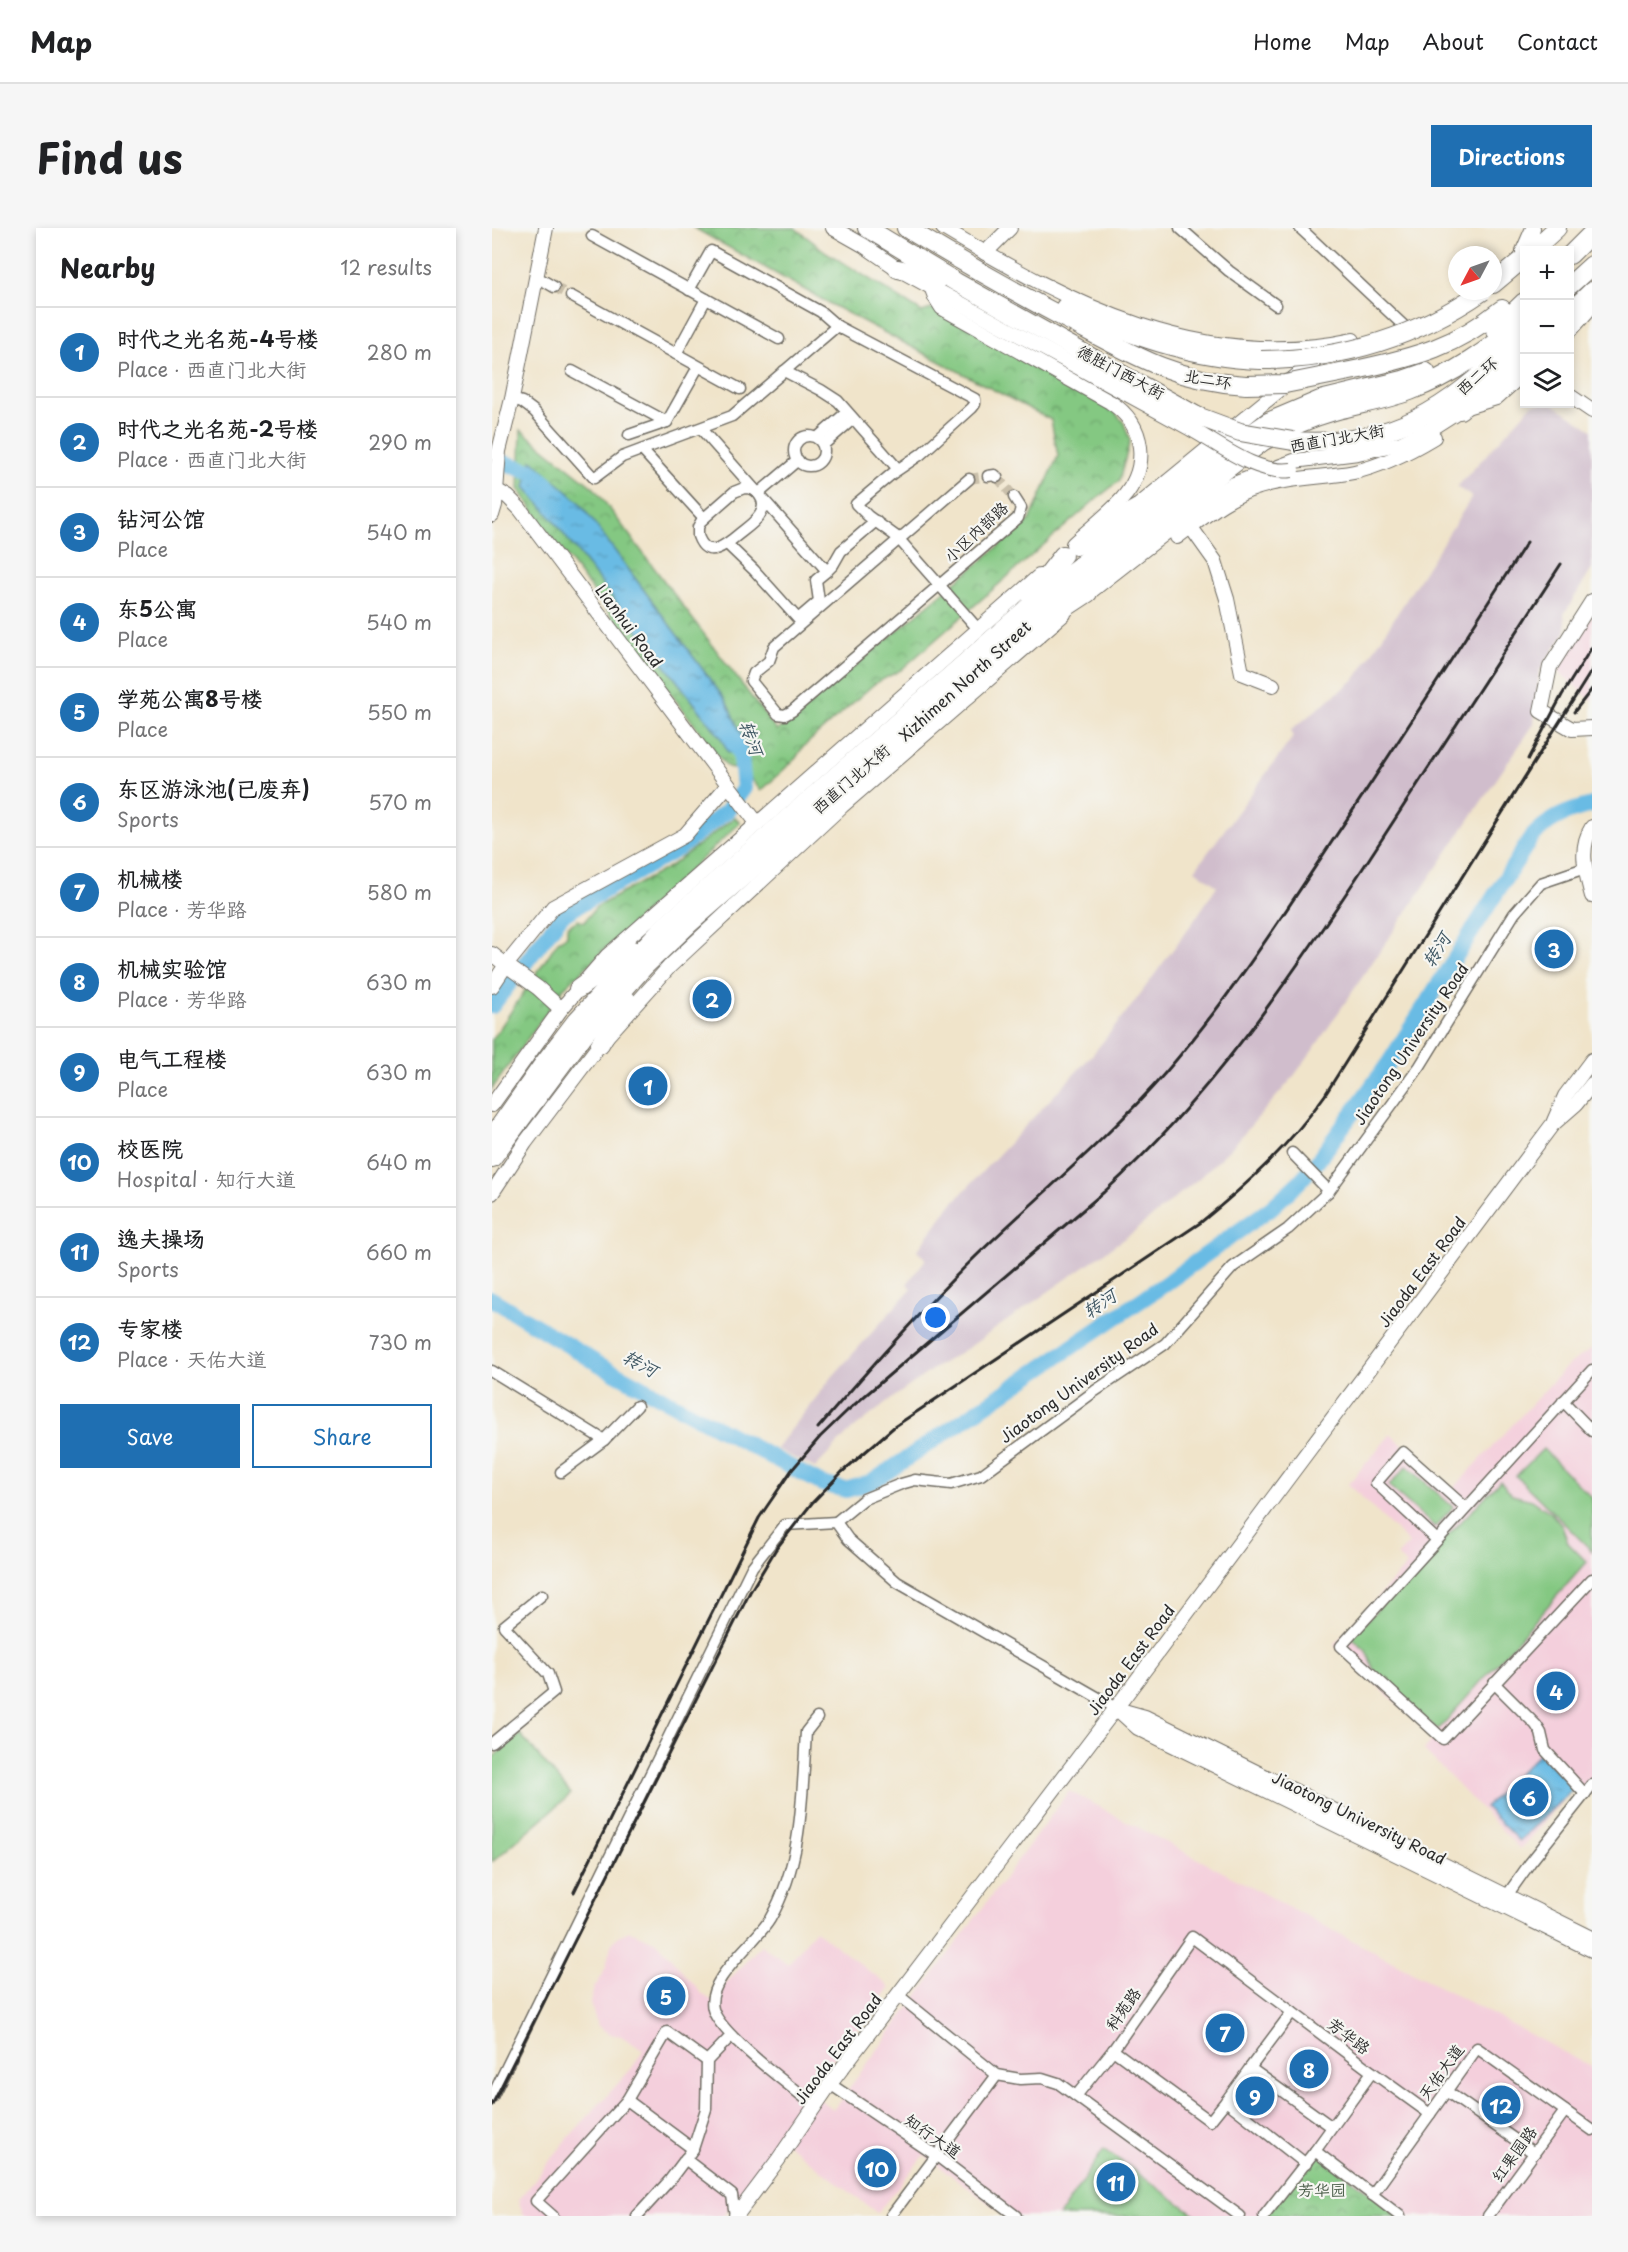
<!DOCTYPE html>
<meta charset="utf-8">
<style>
:root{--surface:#fff;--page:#f6f6f6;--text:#202124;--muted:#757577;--line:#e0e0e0;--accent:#1f6fb2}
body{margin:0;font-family:"Playpen Sans","LXGW WenKai TC",sans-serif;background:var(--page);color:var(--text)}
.controls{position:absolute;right:18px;top:18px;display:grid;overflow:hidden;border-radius:0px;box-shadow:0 3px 9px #0003}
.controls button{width:54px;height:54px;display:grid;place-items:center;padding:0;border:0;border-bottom:2px solid var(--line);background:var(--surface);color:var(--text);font:30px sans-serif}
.compass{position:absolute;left:956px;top:18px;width:54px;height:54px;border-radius:50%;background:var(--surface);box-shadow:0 3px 9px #0003;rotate:229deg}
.you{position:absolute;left:444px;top:1090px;width:21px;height:21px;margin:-15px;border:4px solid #fff;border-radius:50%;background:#1a73e8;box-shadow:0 0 0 9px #1a73e833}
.badge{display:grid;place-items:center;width:39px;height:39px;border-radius:50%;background:var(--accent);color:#fff;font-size:20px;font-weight:700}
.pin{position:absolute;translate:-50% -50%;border:3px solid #fff;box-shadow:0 2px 6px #0006}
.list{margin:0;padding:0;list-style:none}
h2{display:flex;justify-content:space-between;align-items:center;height:78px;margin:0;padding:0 24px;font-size:26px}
h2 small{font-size:20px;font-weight:400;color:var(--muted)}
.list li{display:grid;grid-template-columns:39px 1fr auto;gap:18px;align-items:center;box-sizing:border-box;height:90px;padding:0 24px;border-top:2px solid var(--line)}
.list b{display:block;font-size:22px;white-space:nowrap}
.list p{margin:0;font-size:20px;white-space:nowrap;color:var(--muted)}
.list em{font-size:20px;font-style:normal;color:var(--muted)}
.actions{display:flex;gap:12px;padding:18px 24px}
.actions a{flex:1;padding:14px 0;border:2px solid var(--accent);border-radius:0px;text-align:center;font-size:21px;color:var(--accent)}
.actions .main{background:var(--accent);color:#fff}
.icon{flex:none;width:33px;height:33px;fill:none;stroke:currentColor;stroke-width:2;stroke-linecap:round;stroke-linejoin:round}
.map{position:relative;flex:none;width:1100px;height:1988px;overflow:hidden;border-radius:0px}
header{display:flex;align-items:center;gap:36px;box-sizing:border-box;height:84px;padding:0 30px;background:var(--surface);border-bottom:2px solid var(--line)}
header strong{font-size:28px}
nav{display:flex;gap:33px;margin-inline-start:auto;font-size:21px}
.intro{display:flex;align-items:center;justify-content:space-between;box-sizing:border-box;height:144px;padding:0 36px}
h1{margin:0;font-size:42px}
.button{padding:15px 27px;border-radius:0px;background:var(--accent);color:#fff;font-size:21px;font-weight:700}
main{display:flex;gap:36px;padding:0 36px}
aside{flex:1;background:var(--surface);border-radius:0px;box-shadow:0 3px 9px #0003}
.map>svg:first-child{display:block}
</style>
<header>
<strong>Map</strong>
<nav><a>Home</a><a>Map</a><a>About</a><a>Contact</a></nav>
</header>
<div class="intro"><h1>Find us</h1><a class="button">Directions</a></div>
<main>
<aside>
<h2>Nearby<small>12 results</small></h2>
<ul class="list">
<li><span class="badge">1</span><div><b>时代之光名苑-4号楼</b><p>Place · 西直门北大街</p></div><em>280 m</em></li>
<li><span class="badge">2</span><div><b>时代之光名苑-2号楼</b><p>Place · 西直门北大街</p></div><em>290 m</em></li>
<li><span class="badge">3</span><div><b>钻河公馆</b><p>Place</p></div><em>540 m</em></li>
<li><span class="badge">4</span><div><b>东5公寓</b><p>Place</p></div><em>540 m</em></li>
<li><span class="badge">5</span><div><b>学苑公寓8号楼</b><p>Place</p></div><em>550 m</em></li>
<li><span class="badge">6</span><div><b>东区游泳池(已废弃)</b><p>Sports</p></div><em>570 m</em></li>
<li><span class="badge">7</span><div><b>机械楼</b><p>Place · 芳华路</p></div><em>580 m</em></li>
<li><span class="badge">8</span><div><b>机械实验馆</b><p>Place · 芳华路</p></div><em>630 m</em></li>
<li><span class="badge">9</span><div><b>电气工程楼</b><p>Place</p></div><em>630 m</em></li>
<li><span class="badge">10</span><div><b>校医院</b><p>Hospital · 知行大道</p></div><em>640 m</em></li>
<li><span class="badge">11</span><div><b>逸夫操场</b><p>Sports</p></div><em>660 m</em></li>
<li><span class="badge">12</span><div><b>专家楼</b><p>Place · 天佑大道</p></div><em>730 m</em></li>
</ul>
<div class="actions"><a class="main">Save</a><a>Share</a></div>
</aside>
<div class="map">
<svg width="1100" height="1988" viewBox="0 0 1100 1988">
<defs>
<pattern id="park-crowns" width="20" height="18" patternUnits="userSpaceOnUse" patternTransform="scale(1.5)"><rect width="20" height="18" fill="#84c882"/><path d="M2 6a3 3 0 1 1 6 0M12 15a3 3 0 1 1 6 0" fill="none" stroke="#6ca36b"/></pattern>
<pattern id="water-ripples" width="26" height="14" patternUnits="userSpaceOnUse" patternTransform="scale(1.5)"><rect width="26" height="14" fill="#69bbe4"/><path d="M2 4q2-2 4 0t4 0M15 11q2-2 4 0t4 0" fill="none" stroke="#5798b9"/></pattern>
</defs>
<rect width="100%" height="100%" fill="#f6f6f2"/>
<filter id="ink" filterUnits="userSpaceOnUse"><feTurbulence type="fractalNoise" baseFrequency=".0167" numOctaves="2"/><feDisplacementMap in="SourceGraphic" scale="12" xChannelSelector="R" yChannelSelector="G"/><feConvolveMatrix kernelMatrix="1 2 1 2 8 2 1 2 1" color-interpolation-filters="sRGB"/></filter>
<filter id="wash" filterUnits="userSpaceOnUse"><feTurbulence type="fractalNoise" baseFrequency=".008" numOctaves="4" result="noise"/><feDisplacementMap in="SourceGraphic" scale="24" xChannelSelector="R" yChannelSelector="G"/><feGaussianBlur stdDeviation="1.35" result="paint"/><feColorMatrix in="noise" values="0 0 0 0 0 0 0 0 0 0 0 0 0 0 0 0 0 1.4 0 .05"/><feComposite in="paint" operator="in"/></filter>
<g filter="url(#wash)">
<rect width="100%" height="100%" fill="#f0e4ca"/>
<g fill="#f4cfdc">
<path d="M1100 387V473L1066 443Z"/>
<path d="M1100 1120V1550L1093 1560 1085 1557 1028 1621 932 1522 942 1510 842 1417 915 1337 905 1328 917 1315 856 1256 899 1206 960 1262 1075 1138Z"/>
<path d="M577 1563 1100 1839V1988H514L432 1927 385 1985 290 1912 231 1988H32L26 1972 77 1909 140 1840 151 1822 129 1808 117 1806 106 1798 98 1775 102 1760 107 1753 114 1738 119 1717 126 1708 138 1703 165 1714 210 1766 226 1777V1768L229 1761 269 1717 296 1736 323 1702 398 1759 316 1862 341 1882Z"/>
</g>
<path fill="#d0bdcc" d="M1041 176H1061L1100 202V341L1072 386 1074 403 1047 444 1042 496 823 819 799 852 739 920 706 951 640 1005 476 1120 441 1141 402 1169 356 1205 323 1240 284 1221 341 1148 420 1060 415 1056 434 1031 425 1023 459 977 601 826 641 776 704 690 725 658 703 642 801 509 798 503 864 450 980 269 965 259Z"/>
<g fill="url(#park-crowns)" stroke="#587a56" stroke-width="1.5">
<path d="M202 0H303L334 24 430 84 445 79 618 178 632 195 638 213 627 253 603 272 409 442 382 456 310 520 304 530 269 563 257 548 234 538 55 303 27 261 29 202 102 260 285 503 538 292 566 228 559 192 340 77Z"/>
<path d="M243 589 248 595 71 761 0 861V812L66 713 75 708V699L86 692 92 694 104 679 177 639Z"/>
<path d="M826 1926 908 1988H772Z"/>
</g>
<g fill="#84c882" stroke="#587a56" stroke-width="1.5">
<path d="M1051 1221 1100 1270V1323L1024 1248Z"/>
<path d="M915 1238 961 1279 943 1299 897 1258Z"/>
<path d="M1008 1253 1020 1267 1040 1272 1059 1285 1070 1298 1076 1315 1095 1334 946 1502 884 1447 874 1423 859 1409Z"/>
<path d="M28 1506 79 1566 0 1634V1530Z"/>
<path d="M612 1921 705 1988H567Z"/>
</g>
<g fill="url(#water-ripples)" stroke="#4a7388" stroke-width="1.5">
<path d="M40 232 86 273 234 473 256 521 236 525 229 510 53 282 33 259Z"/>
<path d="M1047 1525 1082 1560 1027 1613 993 1579Z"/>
</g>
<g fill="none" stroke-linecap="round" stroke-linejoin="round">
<g stroke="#69bbe4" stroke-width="16">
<path d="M0 231 41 244 56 256"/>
<path d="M0 778 70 687 187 620 235 583 252 560 249 530 238 503"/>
<path d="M0 1071 105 1135 330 1256 354 1262 380 1254 670 1058 779 980 807 954 825 934 896 836 1039 610C1056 591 1075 583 1100 577"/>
</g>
</g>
</g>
<g filter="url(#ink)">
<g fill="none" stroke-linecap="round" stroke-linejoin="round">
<g stroke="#c9bfaa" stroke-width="10" stroke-dasharray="10 5" stroke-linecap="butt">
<path d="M62 59 79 68"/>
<path d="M505 249 522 269"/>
<path d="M477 251 496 248"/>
</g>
<g stroke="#706c63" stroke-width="13">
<g id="street">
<path d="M688 0 737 43 784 77"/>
<path d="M808 0 911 97"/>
<path d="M100 8 287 111"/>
<path d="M45 49 62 59"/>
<path d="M197 62 219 23 329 84 345 98"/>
<path d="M79 68 248 161"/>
<path d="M184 126 214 71"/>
<path d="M80 143 175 194"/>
<path d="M292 143 329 162 346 173 406 241"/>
<path d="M20 171 30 174 42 183 102 250 130 229 240 188 345 98 483 171V176L480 180 429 226 401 245 364 276 376 288 405 309 486 401"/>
<path d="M209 201 335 343 324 352 327 373 306 391 262 342 235 316"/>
<path d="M137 207 175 194 206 139"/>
<circle cx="317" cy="223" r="15"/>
<path d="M325 210 355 184"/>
<path d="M331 217 361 191"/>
<path d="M150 222 212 290"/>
<path d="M496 248 503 247 505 249"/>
<path d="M477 251 282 419 277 433 262 445 259 453 286 486 293 487 300 483 526 290 529 280 522 269"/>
<path d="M252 260C259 260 265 262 268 268 279 284 258 297 247 306 234 317 215 333 206 308V299L210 292 242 264Z"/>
<path d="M267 265 306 232"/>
<path d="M335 343 341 337 349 323 384 293"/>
<path d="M800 925 837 963"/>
<path d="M1100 1142 849 1418 951 1511 1100 1351"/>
<path d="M0 1143 112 1212"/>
<path d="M1071 1173 1100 1203"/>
<path d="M69 1244 112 1212 145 1178"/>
<path d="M945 1312 884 1255 911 1224 974 1280"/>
<path d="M1002 1455 1044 1497 1049 1505 1053 1522 1093 1566"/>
<path d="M624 1480 405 1354 356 1311 344 1294 372 1271 409 1256 423 1252 459 1256 489 1247 603 1163 673 1116 741 1039 796 1001 837 963 928 838 1022 686 1049 655 1093 640"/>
<path d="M0 1515 62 1464 56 1446 12 1398 50 1367"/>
<path d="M1011 1673 1038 1635 1100 1557"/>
<path d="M406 1767 505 1847 528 1851 550 1850 566 1855 748 1988"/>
<path d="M800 1784 758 1840 840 1899"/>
<path d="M621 1822 718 1893 734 1873"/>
<path d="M758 1840 734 1873 814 1936"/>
<path d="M880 1844 938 1886 985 1820 1100 1902"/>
<path d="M338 1856 445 1928 524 1988"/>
<path d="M954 1863 1042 1925"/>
<path d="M584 1868 621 1822 700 1709 880 1844 823 1923 772 1988"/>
<path d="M0 1869 260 1339 293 1297 344 1294"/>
<path d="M135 1872 201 1921 214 1881 215 1833 239 1808"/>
<path d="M323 1878C301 1860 227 1806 221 1781 213 1751 265 1714 278 1691 311 1634 310 1567 314 1504L325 1490"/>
<path d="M823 1923 908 1988"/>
<path d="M193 1931 240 1967 243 1988"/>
<path d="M880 1967 938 1886"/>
<path d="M61 1988 44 1973 135 1872 175 1804 215 1833"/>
<path d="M145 1988 177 1953 201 1921"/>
<path d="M399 1988 505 1847"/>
<path d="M996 1988 1073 1883"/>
</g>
</g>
<g stroke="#706c63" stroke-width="16">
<g id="secondary">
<path d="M341 0 371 17 406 41 699 201"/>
<path d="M451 0C578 76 709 145 861 112"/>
<path d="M1031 23 1041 0"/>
<path d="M493 25 518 0"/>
<path d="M440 61 443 69 450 80 618 174C654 197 658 239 630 271 615 288 597 301 581 316"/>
<path d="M1078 103 1100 78"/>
<path d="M1078 168 1100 183"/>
<path d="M4 262 16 269 28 281 265 595"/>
<path d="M0 287 3 277 7 223 20 171 54 0"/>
<path d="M614 296 647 277 830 127"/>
<path d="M698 298 723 333 735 371 750 445 781 457"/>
<path d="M685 309C712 289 734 269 767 259 797 249 831 250 862 244 890 238 917 224 942 209"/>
<path d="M589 371 712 275 742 256 802 233 866 225 909 215 938 201 971 180 1004 170 1032 145"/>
<path d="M1100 373 1058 439 1049 483 1080 501 1100 500"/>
<path d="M1100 599C1086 621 1094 645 1100 668"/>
<path d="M0 726 14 737 0 758"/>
<path d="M69 781 46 760 14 737 61 679 193 607 236 557"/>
<path d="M0 877 69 781 115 728 547 348"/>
<path d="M1062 893 1073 868 1100 832"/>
<path d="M0 965 33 915 108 816 178 738 350 578 572 386"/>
<path d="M624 1480 646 1500 1100 1722"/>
<path d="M628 1482 653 1489 1100 1710"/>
<path d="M244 1988 286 1932 338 1856 624 1480 1060 897 1084 876 1100 856"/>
</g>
</g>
<g stroke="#706c63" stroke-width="20">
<g id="highway">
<path d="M375 0 464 54 705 188"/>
<path d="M414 0C467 32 521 63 576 92 636 124 684 154 754 157"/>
<path d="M1041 22 1065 0"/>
<path d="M1078 27 1100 5"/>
<path d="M406 41 448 50"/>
<path d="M1001 56 1032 30"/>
<path d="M1078 57 1100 37"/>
<path d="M573 79C636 106 699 130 769 132"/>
<path d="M1078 84 1100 63"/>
<path d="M1003 102 1032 74"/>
<path d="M868 141C924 129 964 118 1010 81"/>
<path d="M975 166 1010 148"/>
<path d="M968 182 1010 148 1032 127"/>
<path d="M801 213C896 220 959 181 1023 113"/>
<path d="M584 318 633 296"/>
<path d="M539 368 571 327"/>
<path d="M561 388 596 365"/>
<path d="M86 761 140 722"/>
<path d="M108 816 134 771"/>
<path d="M0 909 52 835 84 793 168 702 550 367 734 223 776 194 828 172 911 152 934 144"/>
<path d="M0 930 94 804 152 739 197 696 512 420 568 369 770 214C793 201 817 190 842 183 867 176 894 172 918 163 961 147 997 121 1032 93"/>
</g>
</g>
<use href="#street" stroke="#fff" stroke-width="10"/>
<use href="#secondary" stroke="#fff" stroke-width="14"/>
<use href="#highway" stroke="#fff" stroke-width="18"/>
<g stroke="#2b2b2b" stroke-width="3">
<path d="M1082 484 1100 461"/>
<path d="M1036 531 1070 467 1100 419"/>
<path d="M326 1200C376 1142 426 1085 481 1031 545 969 615 912 674 844 734 774 784 698 835 621 903 520 969 417 1035 314"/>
<path d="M82 1664 267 1290 299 1243 328 1209 355 1183 612 964C718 869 797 752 875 634 940 535 1005 436 1069 336"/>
<path d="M0 1877 258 1364 284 1321 320 1275 350 1244 402 1199 708 995C755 957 798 917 833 867L1100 442"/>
</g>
<g stroke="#706c63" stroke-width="16" stroke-linecap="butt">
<path id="secondary-bridge" d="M699 201C728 217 765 247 800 242"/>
</g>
<g stroke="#706c63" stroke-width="20" stroke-linecap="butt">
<g id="highway-bridge">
<path d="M769 132C851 132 924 109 991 63"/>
<path d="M754 157 793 156 868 141"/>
<path d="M705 188 748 204 801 213"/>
</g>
</g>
<use href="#secondary-bridge" stroke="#fff" stroke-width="14"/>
<use href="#highway-bridge" stroke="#fff" stroke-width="18"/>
</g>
</g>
<g text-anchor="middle" stroke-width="4.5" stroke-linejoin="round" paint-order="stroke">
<g font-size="16" fill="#2b2b2b" stroke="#f6f6f2">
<text transform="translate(629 144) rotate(28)" y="6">德胜门西大街</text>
<text transform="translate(985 148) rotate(-41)" y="6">西二环</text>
<text transform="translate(716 151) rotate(10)" y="6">北二环</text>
<text transform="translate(845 210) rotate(-10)" y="6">西直门北大街</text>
<text transform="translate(484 304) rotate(-43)" y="6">小区内部路</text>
<text transform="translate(137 398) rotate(53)" y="6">Lianhui Road</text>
<text transform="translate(473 453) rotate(-42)" y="6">Xizhimen North Street</text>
<text transform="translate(359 551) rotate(-41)" y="6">西直门北大街</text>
<text transform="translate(919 816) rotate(-56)" y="6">Jiaotong University Road</text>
<text transform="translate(930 1044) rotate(-53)" y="6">Jiaoda East Road</text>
<text transform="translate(587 1155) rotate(-36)" y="6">Jiaotong University Road</text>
<text transform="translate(639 1432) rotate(-53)" y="6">Jiaoda East Road</text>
<text transform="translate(867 1590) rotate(26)" y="6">Jiaotong University Road</text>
<text transform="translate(631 1781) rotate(-55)" y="6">科苑路</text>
<text transform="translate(857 1808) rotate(37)" y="6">芳华路</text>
<text transform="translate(346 1821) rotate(-53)" y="6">Jiaoda East Road</text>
<text transform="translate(949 1844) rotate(-54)" y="6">天佑大道</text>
<text transform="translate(441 1908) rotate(35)" y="6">知行大道</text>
<text transform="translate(1022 1926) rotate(-54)" y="6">红果园路</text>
</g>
<g font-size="16" fill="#465a45" stroke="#f6f6f2">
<text x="830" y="1968">芳华园</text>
</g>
<g font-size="18" font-style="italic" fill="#3e5662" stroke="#f6f6f2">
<text transform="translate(259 510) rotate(70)" y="6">转河</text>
<text transform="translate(945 722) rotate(-58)" y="6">转河</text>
<text transform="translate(608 1076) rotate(-34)" y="6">转河</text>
<text transform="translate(148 1136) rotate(28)" y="6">转河</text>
</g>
</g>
</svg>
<div class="controls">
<button>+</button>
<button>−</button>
<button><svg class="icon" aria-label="layers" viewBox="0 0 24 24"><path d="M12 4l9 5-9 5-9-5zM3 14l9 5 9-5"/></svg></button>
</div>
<svg class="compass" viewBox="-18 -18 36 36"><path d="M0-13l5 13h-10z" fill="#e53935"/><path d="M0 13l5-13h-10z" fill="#757577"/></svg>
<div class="you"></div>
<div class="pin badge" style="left:156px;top:858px">1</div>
<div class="pin badge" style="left:220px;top:771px">2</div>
<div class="pin badge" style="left:1062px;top:721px">3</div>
<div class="pin badge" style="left:1064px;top:1463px">4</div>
<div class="pin badge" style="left:174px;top:1768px">5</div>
<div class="pin badge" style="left:1037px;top:1569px">6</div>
<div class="pin badge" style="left:733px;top:1805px">7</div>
<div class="pin badge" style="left:817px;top:1841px">8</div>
<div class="pin badge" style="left:763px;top:1868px">9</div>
<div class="pin badge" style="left:385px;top:1940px">10</div>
<div class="pin badge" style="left:624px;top:1954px">11</div>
<div class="pin badge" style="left:1009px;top:1877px">12</div>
</div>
</main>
